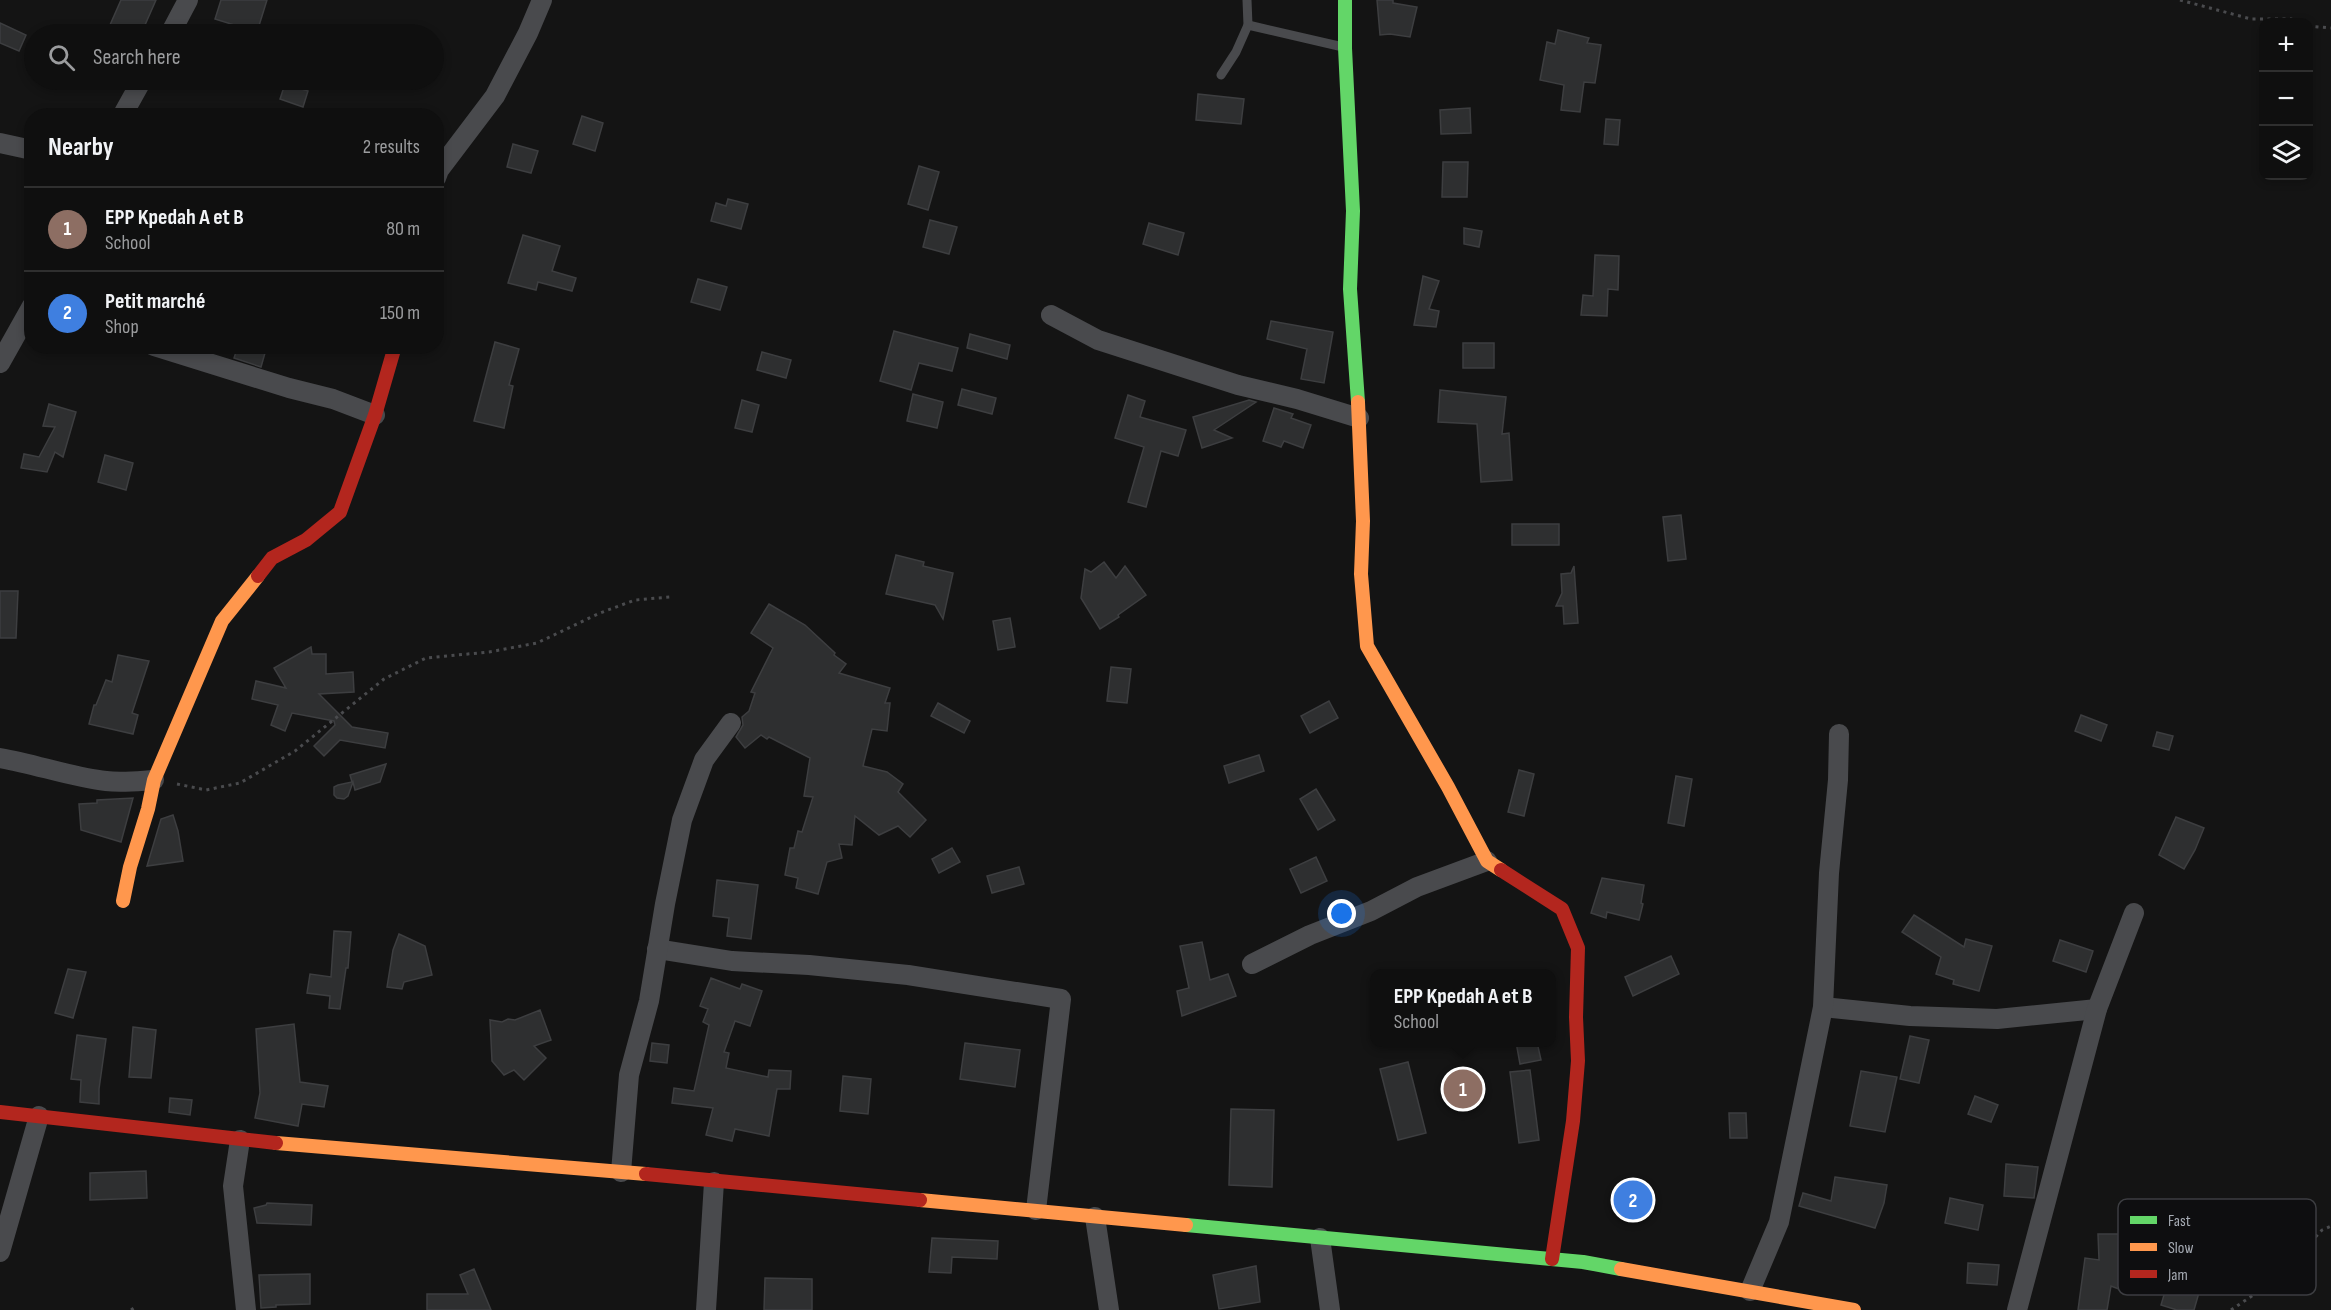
<!DOCTYPE html>
<meta charset="utf-8">
<style>
:root{--surface:#0f0f0f;--page:#1d1d1d;--text:#f1f3f6;--muted:#9b9c9e;--line:#2f2f2f;--accent:#db2777}
body{margin:0;font-family:"Sofia Sans Condensed",sans-serif;background:var(--page);color:var(--text)}
.controls{position:absolute;right:18px;top:18px;display:grid;overflow:hidden;border-radius:12px;box-shadow:0 3px 9px #0003}
.controls button{width:54px;height:54px;display:grid;place-items:center;padding:0;border:0;border-bottom:2px solid var(--line);background:var(--surface);color:var(--text);font:30px sans-serif}
.you{position:absolute;left:1342px;top:914px;width:21px;height:21px;margin:-15px;border:4px solid #fff;border-radius:50%;background:#1a73e8;box-shadow:0 0 0 9px #1a73e833}
.badge{display:grid;place-items:center;width:39px;height:39px;border-radius:50%;background:var(--accent);color:#fff;font-size:20px;font-weight:700}
.pin{position:absolute;translate:-50% -50%;border:3px solid #fff;box-shadow:0 2px 6px #0006}
.popup{position:absolute;left:1370px;top:969px;width:186px;height:78px;box-sizing:border-box;display:grid;place-content:center;border-radius:12px;background:var(--surface);filter:drop-shadow(0 2px 4px #0005);font-size:20px;white-space:nowrap;color:var(--muted)}
.popup b{font-size:22px;color:var(--text)}
.popup::after{content:'';position:absolute;left:50%;top:100%;margin-left:-12px;border:12px solid transparent;border-top-color:var(--surface)}
.list{margin:0;padding:0;list-style:none}
h2{display:flex;justify-content:space-between;align-items:center;height:78px;margin:0;padding:0 24px;font-size:26px}
h2 small{font-size:20px;font-weight:400;color:var(--muted)}
.list li{display:grid;grid-template-columns:39px 1fr auto;gap:18px;align-items:center;box-sizing:border-box;height:84px;padding:0 24px;border-top:2px solid var(--line)}
.list b{display:block;font-size:22px;white-space:nowrap}
.list p{margin:0;font-size:20px;white-space:nowrap;color:var(--muted)}
.list em{font-size:20px;font-style:normal;color:var(--muted)}
.icon{flex:none;width:33px;height:33px;fill:none;stroke:currentColor;stroke-width:2;stroke-linecap:round;stroke-linejoin:round}
.map{position:relative;flex:none;width:2331px;height:1310px;overflow:hidden}
.search{position:absolute;background:var(--surface);box-shadow:0 3px 9px #0003;left:24px;top:24px;width:420px;height:66px;display:flex;align-items:center;gap:15px;box-sizing:border-box;padding:0 21px;border-radius:33px;color:var(--muted);font-size:22px}
.panel{position:absolute;background:var(--surface);box-shadow:0 3px 9px #0003;left:24px;top:108px;width:420px;height:246px;border-radius:24px}
.map>svg:first-child{display:block}
</style>
<div class="map">
<svg width="2331" height="1310" viewBox="0 0 2331 1310">
<rect width="100%" height="100%" fill="#141414"/>
<g fill="#2e2f30" stroke="#3d3e40" stroke-width="1.5">
<path d="M121 0H156L141 34H106Z"/>
<path d="M221 0H267L257 32 215 19Z"/>
<path d="M1377 0H1393V3L1417 7 1410 37 1390 34 1380 35Z"/>
<path d="M0 23 26 35 19 51 0 43Z"/>
<path d="M1558 30 1589 38 1587 43 1601 45 1595 83 1584 82 1580 112 1561 110 1564 85 1540 80 1547 42 1555 44Z"/>
<path d="M285 84 308 91 303 107 280 99Z"/>
<path d="M1198 94 1244 99 1241 124 1196 120Z"/>
<path d="M1470 108 1471 133 1441 134 1440 110Z"/>
<path d="M582 116 603 123 595 151 573 144Z"/>
<path d="M1606 119 1620 120 1618 145 1604 144Z"/>
<path d="M513 144 538 151 531 173 507 167Z"/>
<path d="M1443 162H1468L1467 197H1442Z"/>
<path d="M919 166 939 172 928 210 908 204Z"/>
<path d="M728 199 748 204 741 229 711 221 716 203 726 206Z"/>
<path d="M930 220 957 227 949 254 923 247Z"/>
<path d="M1149 223 1184 233 1178 255 1143 244Z"/>
<path d="M1464 228 1482 231 1479 247 1464 244Z"/>
<path d="M523 235 560 246 552 271 576 278 572 291 538 282 536 290 508 283Z"/>
<path d="M1595 255 1619 256 1618 290 1608 289 1607 316 1581 315 1583 295 1593 296Z"/>
<path d="M1423 276 1439 281 1429 309 1439 311 1436 327 1414 325Z"/>
<path d="M698 279 727 287 720 310 691 302Z"/>
<path d="M1271 321 1333 332 1324 383 1301 379 1307 349 1267 339Z"/>
<path d="M894 331 958 348 952 371 919 363 911 390 880 381Z"/>
<path d="M970 334 1010 345 1007 359 967 348Z"/>
<path d="M495 342 519 349 509 385 513 386 504 428 474 421Z"/>
<rect x="1463" y="343" width="31" height="25"/>
<path d="M238 346H267L261 367 234 358Z"/>
<path d="M762 352 791 360 786 378 757 370Z"/>
<path d="M962 389 996 398 992 414 958 405Z"/>
<path d="M1440 390 1506 397 1502 434 1509 433 1512 480 1481 482 1477 424 1438 422Z"/>
<path d="M913 394 943 402 937 428 907 421Z"/>
<path d="M1128 395 1145 401 1140 417 1186 430 1178 456 1161 451 1146 507 1128 502 1144 447 1115 438Z"/>
<path d="M742 400 759 405 752 432 735 428Z"/>
<path d="M1249 400 1256 402 1214 430 1232 438 1202 448 1193 417Z"/>
<path d="M49 404 76 412 63 457 55 452 47 472 21 468 24 454 39 457 55 427 43 426Z"/>
<path d="M1274 408 1293 414 1291 418 1311 425 1303 448 1284 441 1281 447 1263 441Z"/>
<path d="M105 455 133 463 126 490 98 482Z"/>
<path d="M1681 515 1686 559 1668 561 1663 517Z"/>
<rect x="1512" y="524" width="47" height="21"/>
<path d="M896 555 924 562 923 566 953 573 943 619 935 605 886 594Z"/>
<path d="M1104 562 1116 578 1125 566 1146 595 1118 615 1119 617 1100 629 1081 598 1085 569 1091 572Z"/>
<path d="M1574 566 1578 623 1564 624 1563 606H1556L1562 593 1561 574 1571 573Z"/>
<path d="M0 591H18L16 638H0Z"/>
<path d="M769 604 805 625 835 653 834 655 846 664 839 673 890 688 885 703H890L887 731 872 729 863 766 887 772 903 784 898 792 926 820 910 837 898 826 879 835 855 816 852 845 839 844 842 858 827 862 818 894 796 888 798 878 785 875 790 848H794L798 831 802 832 813 797 804 796 810 758 769 737 767 739 761 735 745 748 736 737 743 725 742 717 749 711 755 693 751 692 773 648 751 633Z"/>
<path d="M1010 618 1015 647 998 650 993 621Z"/>
<path d="M311 647 312 654H326V674L353 672 354 692 319 694 352 727 388 733 385 748 340 740 324 756 314 746 335 725 334 721 292 713 285 731 271 725 278 705 252 699 256 681 286 688 274 668Z"/>
<path d="M118 655 149 661 132 713 138 715 133 734 89 724 94 705H96L106 680 112 682Z"/>
<path d="M1111 667 1131 669 1127 703 1107 701Z"/>
<path d="M1329 701 1338 718 1310 733 1301 716Z"/>
<path d="M938 703 970 721 964 733 931 716Z"/>
<path d="M2081 715 2107 725 2101 741 2075 731Z"/>
<path d="M2157 732 2173 736 2169 750 2153 746Z"/>
<path d="M1259 755 1264 771 1229 783 1224 766Z"/>
<path d="M386 764 380 782 355 790 353 782 348 796 344 799 337 798 334 795V787L338 785 352 782 350 775Z"/>
<path d="M1519 770 1534 774 1524 816 1508 812Z"/>
<path d="M1676 776 1692 779 1684 826 1668 823Z"/>
<path d="M1316 789 1335 820 1318 830 1300 799Z"/>
<path d="M133 798 121 842 81 830 79 804 97 803V800Z"/>
<path d="M173 815 178 831 183 861 147 866 161 819Z"/>
<path d="M2176 817 2204 828 2195 850 2184 869 2159 855Z"/>
<path d="M952 848 960 862 939 873 932 859Z"/>
<path d="M1316 857 1327 881 1301 893 1290 869Z"/>
<path d="M1019 867 1024 884 992 893 987 876Z"/>
<path d="M1602 878 1644 885 1641 903 1643 904 1639 920 1607 912 1606 918 1591 913Z"/>
<path d="M717 880 758 885 751 939 727 936 729 918 713 916Z"/>
<path d="M1914 915 1964 947 1966 939 1992 946 1979 991 1953 984 1954 980 1936 974 1941 957 1902 932Z"/>
<path d="M334 931 351 932 348 968H346L340 1009 329 1008 330 996 307 993 310 974 331 977Z"/>
<path d="M399 934 425 946 432 975 404 982 402 989 387 987 393 950Z"/>
<path d="M2060 940 2093 951 2086 972 2053 961Z"/>
<path d="M1202 942 1210 980 1228 974 1236 996 1182 1016 1177 991 1189 988 1180 946Z"/>
<path d="M1671 956 1679 974 1633 996 1625 977Z"/>
<path d="M68 969 86 972 73 1018 55 1013Z"/>
<path d="M711 978 740 989 742 984 762 991 750 1026 735 1021 724 1052 729 1053 726 1068 768 1077 769 1070 791 1071 790 1089H777L769 1136 735 1129 732 1141 706 1135 713 1108 672 1103 674 1088 694 1091 709 1025 703 1022 708 1009 700 1006Z"/>
<path d="M540 1010 551 1040 534 1046 546 1058 524 1080 514 1070 504 1075 492 1061 490 1020 502 1022 508 1019 515 1020Z"/>
<path d="M294 1024 300 1082 328 1086 324 1107 302 1104 298 1126 255 1118 260 1093 256 1029Z"/>
<path d="M133 1027 156 1030 151 1078 129 1077Z"/>
<path d="M77 1035 106 1039 99 1089V1104L80 1102 81 1080 71 1079Z"/>
<path d="M1910 1036 1929 1040 1919 1083 1900 1079Z"/>
<path d="M1516 1042H1537L1541 1060 1520 1064Z"/>
<path d="M652 1043 669 1045 667 1063 650 1061Z"/>
<path d="M965 1043 1020 1050 1015 1087 960 1079Z"/>
<path d="M1408 1062 1426 1133 1398 1140 1380 1069Z"/>
<path d="M1530 1070 1539 1140 1519 1143 1510 1072Z"/>
<path d="M1861 1071 1897 1077 1885 1132 1850 1126Z"/>
<path d="M843 1076 871 1079 868 1114 840 1111Z"/>
<path d="M1975 1096 1998 1105 1991 1122 1968 1114Z"/>
<path d="M170 1098 192 1100 190 1115 169 1112Z"/>
<path d="M1231 1109 1274 1110 1272 1187 1229 1185Z"/>
<path d="M1729 1113H1746L1747 1138H1730Z"/>
<path d="M2006 1164 2038 1167 2034 1198 2004 1196Z"/>
<path d="M146 1171 147 1198 90 1200V1173Z"/>
<path d="M1835 1177 1887 1185 1884 1203 1875 1228 1799 1206 1803 1193 1831 1201Z"/>
<path d="M1950 1198 1983 1205 1978 1230 1945 1223Z"/>
<path d="M267 1203 312 1205 311 1225 257 1223 254 1208 266 1205Z"/>
<path d="M2098 1234H2124V1275L2130 1277 2124 1291 2111 1286 2107 1310H2078L2085 1258 2099 1260Z"/>
<path d="M2182 1235 2213 1244 2194 1310H2177L2161 1305Z"/>
<path d="M932 1238 998 1241 997 1259 952 1257 951 1273 929 1272Z"/>
<path d="M1968 1263 1999 1265 1997 1285 1967 1283Z"/>
<path d="M1256 1266 1260 1302 1219 1309 1213 1275Z"/>
<path d="M474 1269 491 1310H427V1294H468L460 1275Z"/>
<path d="M310 1274V1304L276 1305V1307L261 1308 259 1275Z"/>
<path d="M765 1278 812 1279V1310H764Z"/>
</g>
<g fill="none" stroke-linecap="round" stroke-linejoin="round">
<g stroke="#4a4b4e" stroke-width="3" stroke-dasharray="3 4.5" stroke-linecap="butt">
<path d="M2180 0 2251 19H2291L2300 22"/>
<path d="M2308 26 2331 28"/>
<path d="M177 784 206 790 240 783 295 751 384 679 426 658 489 652 537 643 600 613 635 600 670 597"/>
<path d="M131 1310 137 1306"/>
<path d="M2231 1310 2277 1279 2322 1230 2331 1226"/>
</g>
<g stroke="#494a4d" stroke-width="9">
<path d="M1248 25 1343 47"/>
<path d="M1221 75 1236 52 1248 25 1247 0"/>
</g>
<g stroke="#494a4d" stroke-width="20">
<path d="M170 34 188 0"/>
<path d="M122 116 142 80"/>
<path d="M0 143 32 150"/>
<path d="M436 178 439 170 495 96 528 33 542 0"/>
<path d="M1051 315 1098 340 1238 385 1297 399 1359 418"/>
<path d="M154 346 289 388 333 399 375 415"/>
<path d="M0 363 32 306"/>
<path d="M0 758C36 764 70 777 106 781 122 783 138 781 154 780"/>
<path d="M657 949 732 961 809 965 908 975 1061 999 1036 1210"/>
<path d="M1252 964 1310 935 1371 911 1417 887 1487 861"/>
<path d="M1823 1007 1910 1016 1997 1019 2097 1009"/>
<path d="M240 1140 233 1186 246 1310"/>
<path d="M621 1172 629 1075 649 1001 665 904 682 820 704 760 731 723"/>
<path d="M1095 1217 1109 1310"/>
<path d="M1320 1238 1330 1310"/>
<path d="M0 1252 39 1116"/>
<path d="M1750 1291 1779 1222 1823 1007 1829 873 1838 780 1839 734"/>
<path d="M706 1310 714 1182"/>
<path d="M2017 1310 2097 1009 2134 913"/>
</g>
<g stroke="#63d668" stroke-width="14">
<path d="M1345 0V48L1353 211 1350 289 1358 402"/>
<path d="M1186 1225 1583 1262 1621 1269"/>
</g>
<g stroke="#ff974d" stroke-width="14">
<path d="M1358 402 1363 521 1361 574 1367 646 1448 787 1487 861 1501 870"/>
<path d="M123 901 130 867 148 809 154 780 222 621 258 576"/>
<path d="M276 1143 646 1174"/>
<path d="M920 1200 1186 1225"/>
<path d="M1621 1269 1854 1310"/>
</g>
<g stroke="#b3261e" stroke-width="14">
<path d="M258 576 272 558 306 540 340 512 375 415 395 346"/>
<path d="M1501 870 1562 909 1578 948 1576 1017 1578 1061 1573 1121 1552 1259"/>
<path d="M0 1112 276 1143"/>
<path d="M646 1174 920 1200"/>
</g>
</g>
<rect x="2118" y="1199" width="198" height="96" rx="9" fill="#0e0e10" stroke="#3c3d41" stroke-width="1.5"/>
<rect x="2130" y="1216" width="27" height="8" fill="#63d668"/>
<rect x="2130" y="1243" width="27" height="8" fill="#ff974d"/>
<rect x="2130" y="1270" width="27" height="8" fill="#b3261e"/>
<g font-size="16" fill="#a6abb4">
<text x="2168" y="1226">Fast</text>
<text x="2168" y="1253">Slow</text>
<text x="2168" y="1280">Jam</text>
</g>
</svg>
<div class="controls">
<button>+</button>
<button>−</button>
<button><svg class="icon" aria-label="layers" viewBox="0 0 24 24"><path d="M12 4l9 5-9 5-9-5zM3 14l9 5 9-5"/></svg></button>
</div>
<div class="you"></div>
<div class="pin badge" style="left:1463px;top:1089px;background:#8d6e63">1</div>
<div class="popup"><b>EPP Kpedah A et B</b>School</div>
<div class="pin badge" style="left:1633px;top:1200px;background:#3f7fe0">2</div>
<div class="search"><svg class="icon" aria-label="search" viewBox="0 0 24 24"><circle cx="10" cy="10" r="6"/><path d="M15 15l6 6"/></svg>Search here</div>
<section class="panel">
<h2>Nearby<small>2 results</small></h2>
<ul class="list">
<li><span class="badge" style="background:#8d6e63">1</span><div><b>EPP Kpedah A et B</b><p>School</p></div><em>80 m</em></li>
<li><span class="badge" style="background:#3f7fe0">2</span><div><b>Petit marché</b><p>Shop</p></div><em>150 m</em></li>
</ul>
</section>
</div>
